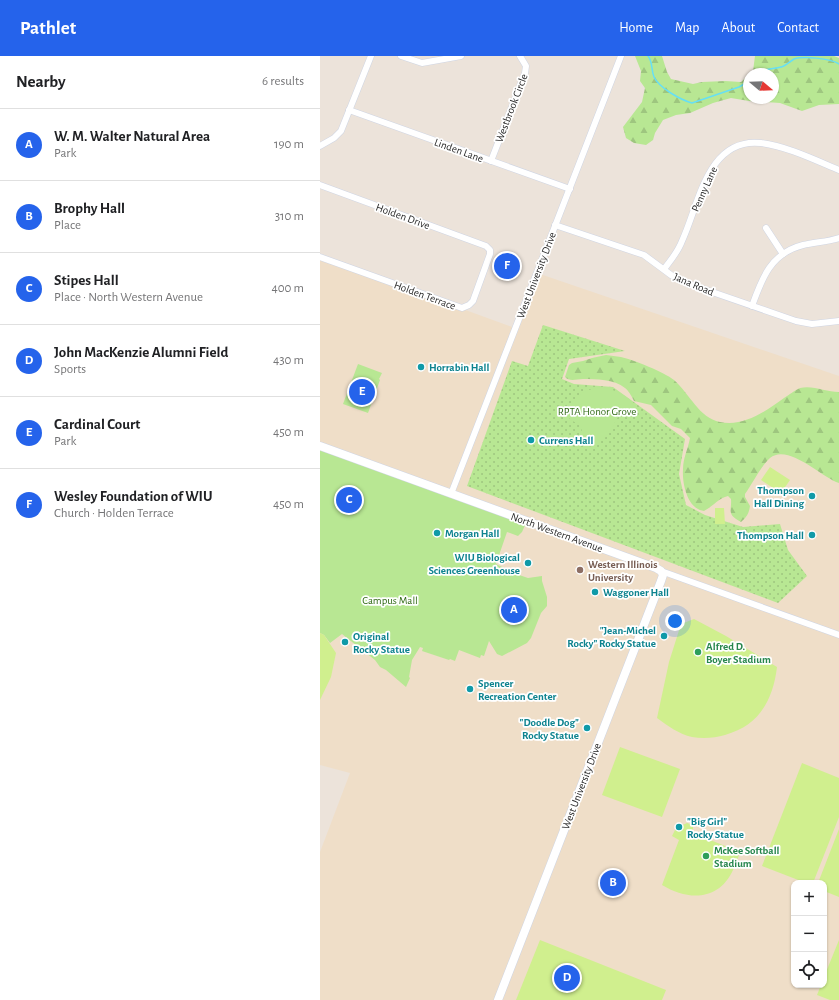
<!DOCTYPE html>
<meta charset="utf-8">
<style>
:root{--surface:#fff;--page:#f6f6f6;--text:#202124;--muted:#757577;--line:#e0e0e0;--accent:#2563eb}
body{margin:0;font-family:"Alegreya Sans",sans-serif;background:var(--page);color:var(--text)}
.controls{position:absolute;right:12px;bottom:12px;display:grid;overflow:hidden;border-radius:8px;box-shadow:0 1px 3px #0004}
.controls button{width:36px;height:36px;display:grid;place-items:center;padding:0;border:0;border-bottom:1px solid var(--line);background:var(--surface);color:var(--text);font:20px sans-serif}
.compass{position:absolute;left:423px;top:12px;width:36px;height:36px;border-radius:50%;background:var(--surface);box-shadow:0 1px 3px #0004;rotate:109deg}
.you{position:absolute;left:355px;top:565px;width:14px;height:14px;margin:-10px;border:3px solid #fff;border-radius:50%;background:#1a73e8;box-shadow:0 0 0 6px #1a73e833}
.badge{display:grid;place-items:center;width:26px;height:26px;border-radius:50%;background:var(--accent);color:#fff;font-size:13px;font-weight:700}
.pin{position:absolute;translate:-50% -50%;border:2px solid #fff;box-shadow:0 1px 4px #0006}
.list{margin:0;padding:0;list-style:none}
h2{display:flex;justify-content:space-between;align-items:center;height:52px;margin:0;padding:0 16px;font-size:17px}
h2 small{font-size:13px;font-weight:400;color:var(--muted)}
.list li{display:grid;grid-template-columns:26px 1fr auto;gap:12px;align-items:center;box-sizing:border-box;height:72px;padding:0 16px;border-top:1px solid var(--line)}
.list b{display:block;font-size:15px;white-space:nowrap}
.list p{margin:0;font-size:13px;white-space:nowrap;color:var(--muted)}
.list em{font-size:13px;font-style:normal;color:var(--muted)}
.icon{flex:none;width:22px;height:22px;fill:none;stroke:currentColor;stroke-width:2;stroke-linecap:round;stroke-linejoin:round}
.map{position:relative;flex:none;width:519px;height:944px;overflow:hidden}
header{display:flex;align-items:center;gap:24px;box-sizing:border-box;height:56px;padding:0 20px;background:var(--accent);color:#fff}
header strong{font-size:19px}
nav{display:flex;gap:22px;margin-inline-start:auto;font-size:14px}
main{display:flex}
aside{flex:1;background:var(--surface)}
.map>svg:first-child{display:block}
</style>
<header>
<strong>Pathlet</strong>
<nav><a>Home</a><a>Map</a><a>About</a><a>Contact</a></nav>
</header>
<main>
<aside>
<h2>Nearby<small>6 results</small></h2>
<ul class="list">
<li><span class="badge">A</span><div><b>W. M. Walter Natural Area</b><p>Park</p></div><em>190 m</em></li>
<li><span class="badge">B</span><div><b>Brophy Hall</b><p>Place</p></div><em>310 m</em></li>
<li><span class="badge">C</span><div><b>Stipes Hall</b><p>Place · North Western Avenue</p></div><em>400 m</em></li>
<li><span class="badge">D</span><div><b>John MacKenzie Alumni Field</b><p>Sports</p></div><em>430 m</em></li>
<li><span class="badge">E</span><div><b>Cardinal Court</b><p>Park</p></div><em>450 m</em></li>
<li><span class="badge">F</span><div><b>Wesley Foundation of WIU</b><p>Church · Holden Terrace</p></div><em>450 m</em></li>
</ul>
</aside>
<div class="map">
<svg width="519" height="944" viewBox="0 0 519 944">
<defs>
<pattern id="grass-dots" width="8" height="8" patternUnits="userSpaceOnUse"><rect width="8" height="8" fill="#b8e793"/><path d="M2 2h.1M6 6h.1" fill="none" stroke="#9ec67f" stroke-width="1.8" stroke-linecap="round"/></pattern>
<pattern id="forest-firs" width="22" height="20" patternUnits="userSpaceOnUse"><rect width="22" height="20" fill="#b8e793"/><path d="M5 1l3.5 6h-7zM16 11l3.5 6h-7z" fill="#9ec67f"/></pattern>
</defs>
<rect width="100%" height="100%" fill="#ece3da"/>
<path fill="#efdec8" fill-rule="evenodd" d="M0 201 195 272 217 217 519 320V944H0V796L30 717 0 709ZM474 827H504V929H474Z"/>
<path fill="url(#grass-dots)" d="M223 269 305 295 249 303 242 323 254 328 293 331 365 383 359 418 366 449 385 459 423 471 460 468 468 494 487 520 458 547 147 430 192 305 208 310Z"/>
<g fill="url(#forest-firs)">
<path d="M315 0H342L347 16 351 23 373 28 382 26 405 25 421 26 429 19V42H453V18H430L433 15 435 0H514L519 2V48L499 49 482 55 460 47 429 45 411 42 393 47 370 57 356 59 343 64 335 77 333 84 326 89 314 87 306 82 303 71 322 46 325 32 320 25 321 15Z"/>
<path d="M286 299C291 300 296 300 301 301 314 304 344 316 354 324 370 338 379 362 400 366 424 371 446 355 464 342 469 339 475 334 480 332 493 329 506 336 519 336V427C501 421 468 387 450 402 441 410 432 428 425 438V441L430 450C429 457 427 461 421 466 406 458 412 455 411 443L408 440C399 442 392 451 384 455 367 453 362 427 363 413 363 402 368 393 370 382L361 373 352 370 331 349 314 345C312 341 309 335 305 332 294 323 276 323 263 323 256 323 250 326 245 321L249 309 252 307 263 305 272 302Z"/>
</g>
<g fill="#b8e793">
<path d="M38 308 62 317 59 323 60 324 48 357 23 348Z"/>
<path d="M280 331C292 332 313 341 317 354L311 362 299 360C295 364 295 368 292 372 287 381 275 394 264 390L261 370C258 367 253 366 250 363 244 357 256 342 261 338 266 334 273 333 280 331Z"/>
<path d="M0 391 207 465 202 476 198 480 187 476 176 508 184 512V514L208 522 222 520V525L227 541V550L221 557 211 582 207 587 182 600 177 598 169 585 164 600 161 599 160 602 139 594 135 605 130 603 129 604 102 595 103 592 100 591 92 604 89 621 90 622 86 631 66 614 60 611 55 604 22 578 10 587 4 579 0 577Z"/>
</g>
<g fill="#d0ef8e">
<path d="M450 411 470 424 461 437 441 424Z"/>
<path d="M395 452H404L405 468H395Z"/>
<path d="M374 563 406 580 457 611C453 644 439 670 405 679 395 682 383 683 372 681 359 678 348 670 337 662L349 606 361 568Z"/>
<path d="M0 577 4 579 16 597 11 621 0 644Z"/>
<path d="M300 691 360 713 342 761 282 739Z"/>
<path d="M482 707 519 722V761L493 827H486L442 810Z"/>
<path d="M367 767 373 769V777L420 796C418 802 416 808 413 814 399 845 368 845 342 829L359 784 352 780 356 772Z"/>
<path d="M519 773V841L504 835V827H498Z"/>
<path d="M220 884 346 934 342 944H196Z"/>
<path d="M519 884V944H510L497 939 501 929H504V921Z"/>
</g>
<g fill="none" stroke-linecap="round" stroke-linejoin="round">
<g stroke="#66dff5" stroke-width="1.5">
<path d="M328 0C333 6 331 14 334 21 339 32 361 44 372 47L419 31 426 27 429 23"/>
<path d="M434 18C441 13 452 13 461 11 466 10 469 6 474 3 483 0 510 2 519 8"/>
</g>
<g stroke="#cfd5e3" stroke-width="7">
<g id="minor">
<path d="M81 0 102 7 141 0"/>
<path d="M29 54 250 133"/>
<path d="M0 90 14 82 21 75 51 0"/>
<path d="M171 105 205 17 206 10 200 0"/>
<path d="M0 129 166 190 170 194V198L153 245 149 249 142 252 0 201"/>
<path d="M235 169 324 199 351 219 369 228 476 265 492 268 519 265"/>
<path d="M446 172 463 198"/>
<path d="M344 213C351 204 358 196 362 185 379 149 387 81 441 87 466 90 495 104 519 114"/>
<path d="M432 250C442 222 451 197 483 189 495 186 507 186 519 182"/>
<path d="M131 438 301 0"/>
<path d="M341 515 519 579"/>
</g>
</g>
<g stroke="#cfd5e3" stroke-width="9">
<path id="tertiary" d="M0 390 336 512 341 515 343 519 341 525 178 944"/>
</g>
<use href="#minor" stroke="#fff" stroke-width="6"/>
<use href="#tertiary" stroke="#fff" stroke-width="8"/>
</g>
<g fill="#0f9aa8" stroke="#fff" stroke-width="1.5">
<circle cx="101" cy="311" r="4"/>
<circle cx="211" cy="384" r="4"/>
<circle cx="492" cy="440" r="4"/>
<circle cx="117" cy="477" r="4"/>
<circle cx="492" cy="479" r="4"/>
<circle cx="208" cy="507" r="4"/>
<circle cx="275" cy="536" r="4"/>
<circle cx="344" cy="580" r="4"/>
<circle cx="25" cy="586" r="4"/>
<circle cx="150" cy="633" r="4"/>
<circle cx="267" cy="672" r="4"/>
<circle cx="359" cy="771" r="4"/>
</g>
<circle fill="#8d6e63" stroke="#fff" stroke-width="1.5" cx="260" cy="514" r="4"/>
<g fill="#2e9e5b" stroke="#fff" stroke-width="1.5">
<circle cx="378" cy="596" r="4"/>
<circle cx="386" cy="800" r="4"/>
</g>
<g text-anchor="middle" stroke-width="3.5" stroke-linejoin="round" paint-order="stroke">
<g font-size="11" fill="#292929" stroke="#fff">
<text transform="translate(191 52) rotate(-69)" y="4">Westbrook Circle</text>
<text transform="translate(139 94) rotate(20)" y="4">Linden Lane</text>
<text transform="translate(384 133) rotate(-66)" y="4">Penny Lane</text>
<text transform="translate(83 160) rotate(20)" y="4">Holden Drive</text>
<text transform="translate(216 219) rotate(-69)" y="4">West University Drive</text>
<text transform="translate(374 228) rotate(23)" y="4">Jana Road</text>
<text transform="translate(105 239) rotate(20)" y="4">Holden Terrace</text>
<text transform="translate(237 476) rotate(20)" y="4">North Western Avenue</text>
<text transform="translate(261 730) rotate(-69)" y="4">West University Drive</text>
</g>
<g font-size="11" font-weight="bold" fill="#0d838f" stroke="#fff" text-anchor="start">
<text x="109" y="315">Horrabin Hall</text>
<text x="219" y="388">Currens Hall</text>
<text x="484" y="438" text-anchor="end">Thompson<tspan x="484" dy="13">Hall Dining</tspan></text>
<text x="125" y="481">Morgan Hall</text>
<text x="484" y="483" text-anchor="end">Thompson Hall</text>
<text x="200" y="505" text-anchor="end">WIU Biological<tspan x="200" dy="13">Sciences Greenhouse</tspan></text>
<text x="283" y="540">Waggoner Hall</text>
<text x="336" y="578" text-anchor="end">"Jean-Michel<tspan x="336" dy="13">Rocky" Rocky Statue</tspan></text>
<text x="33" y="584">Original<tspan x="33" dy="13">Rocky Statue</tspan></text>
<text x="158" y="631">Spencer<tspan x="158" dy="13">Recreation Center</tspan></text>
<text x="259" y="670" text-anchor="end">"Doodle Dog"<tspan x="259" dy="13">Rocky Statue</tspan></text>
<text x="367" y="769">"Big Girl"<tspan x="367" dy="13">Rocky Statue</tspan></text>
</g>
<g font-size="11" fill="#306a15" stroke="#fff">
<text x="277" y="359">RPTA Honor Grove</text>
<text x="70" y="548">Campus Mall</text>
</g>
<g font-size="11" font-weight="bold" fill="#785e54" stroke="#fff" text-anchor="start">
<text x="268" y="512">Western Illinois<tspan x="268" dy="13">University</tspan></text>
</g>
<g font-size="11" font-weight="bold" fill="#27864d" stroke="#fff" text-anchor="start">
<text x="386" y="594">Alfred D.<tspan x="386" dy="13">Boyer Stadium</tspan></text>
<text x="394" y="798">McKee Softball<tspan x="394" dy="13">Stadium</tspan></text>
</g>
</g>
</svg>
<div class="controls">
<button>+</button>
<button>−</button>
<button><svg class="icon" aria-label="locate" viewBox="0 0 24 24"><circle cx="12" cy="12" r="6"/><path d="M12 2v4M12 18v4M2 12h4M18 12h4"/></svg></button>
</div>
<svg class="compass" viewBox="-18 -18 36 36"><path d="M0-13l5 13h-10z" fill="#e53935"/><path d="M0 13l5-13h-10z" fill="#757577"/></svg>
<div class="you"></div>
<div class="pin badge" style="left:194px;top:554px">A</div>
<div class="pin badge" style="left:293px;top:827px">B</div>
<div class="pin badge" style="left:29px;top:444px">C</div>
<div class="pin badge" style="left:247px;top:922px">D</div>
<div class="pin badge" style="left:42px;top:336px">E</div>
<div class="pin badge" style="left:187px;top:210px">F</div>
</div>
</main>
